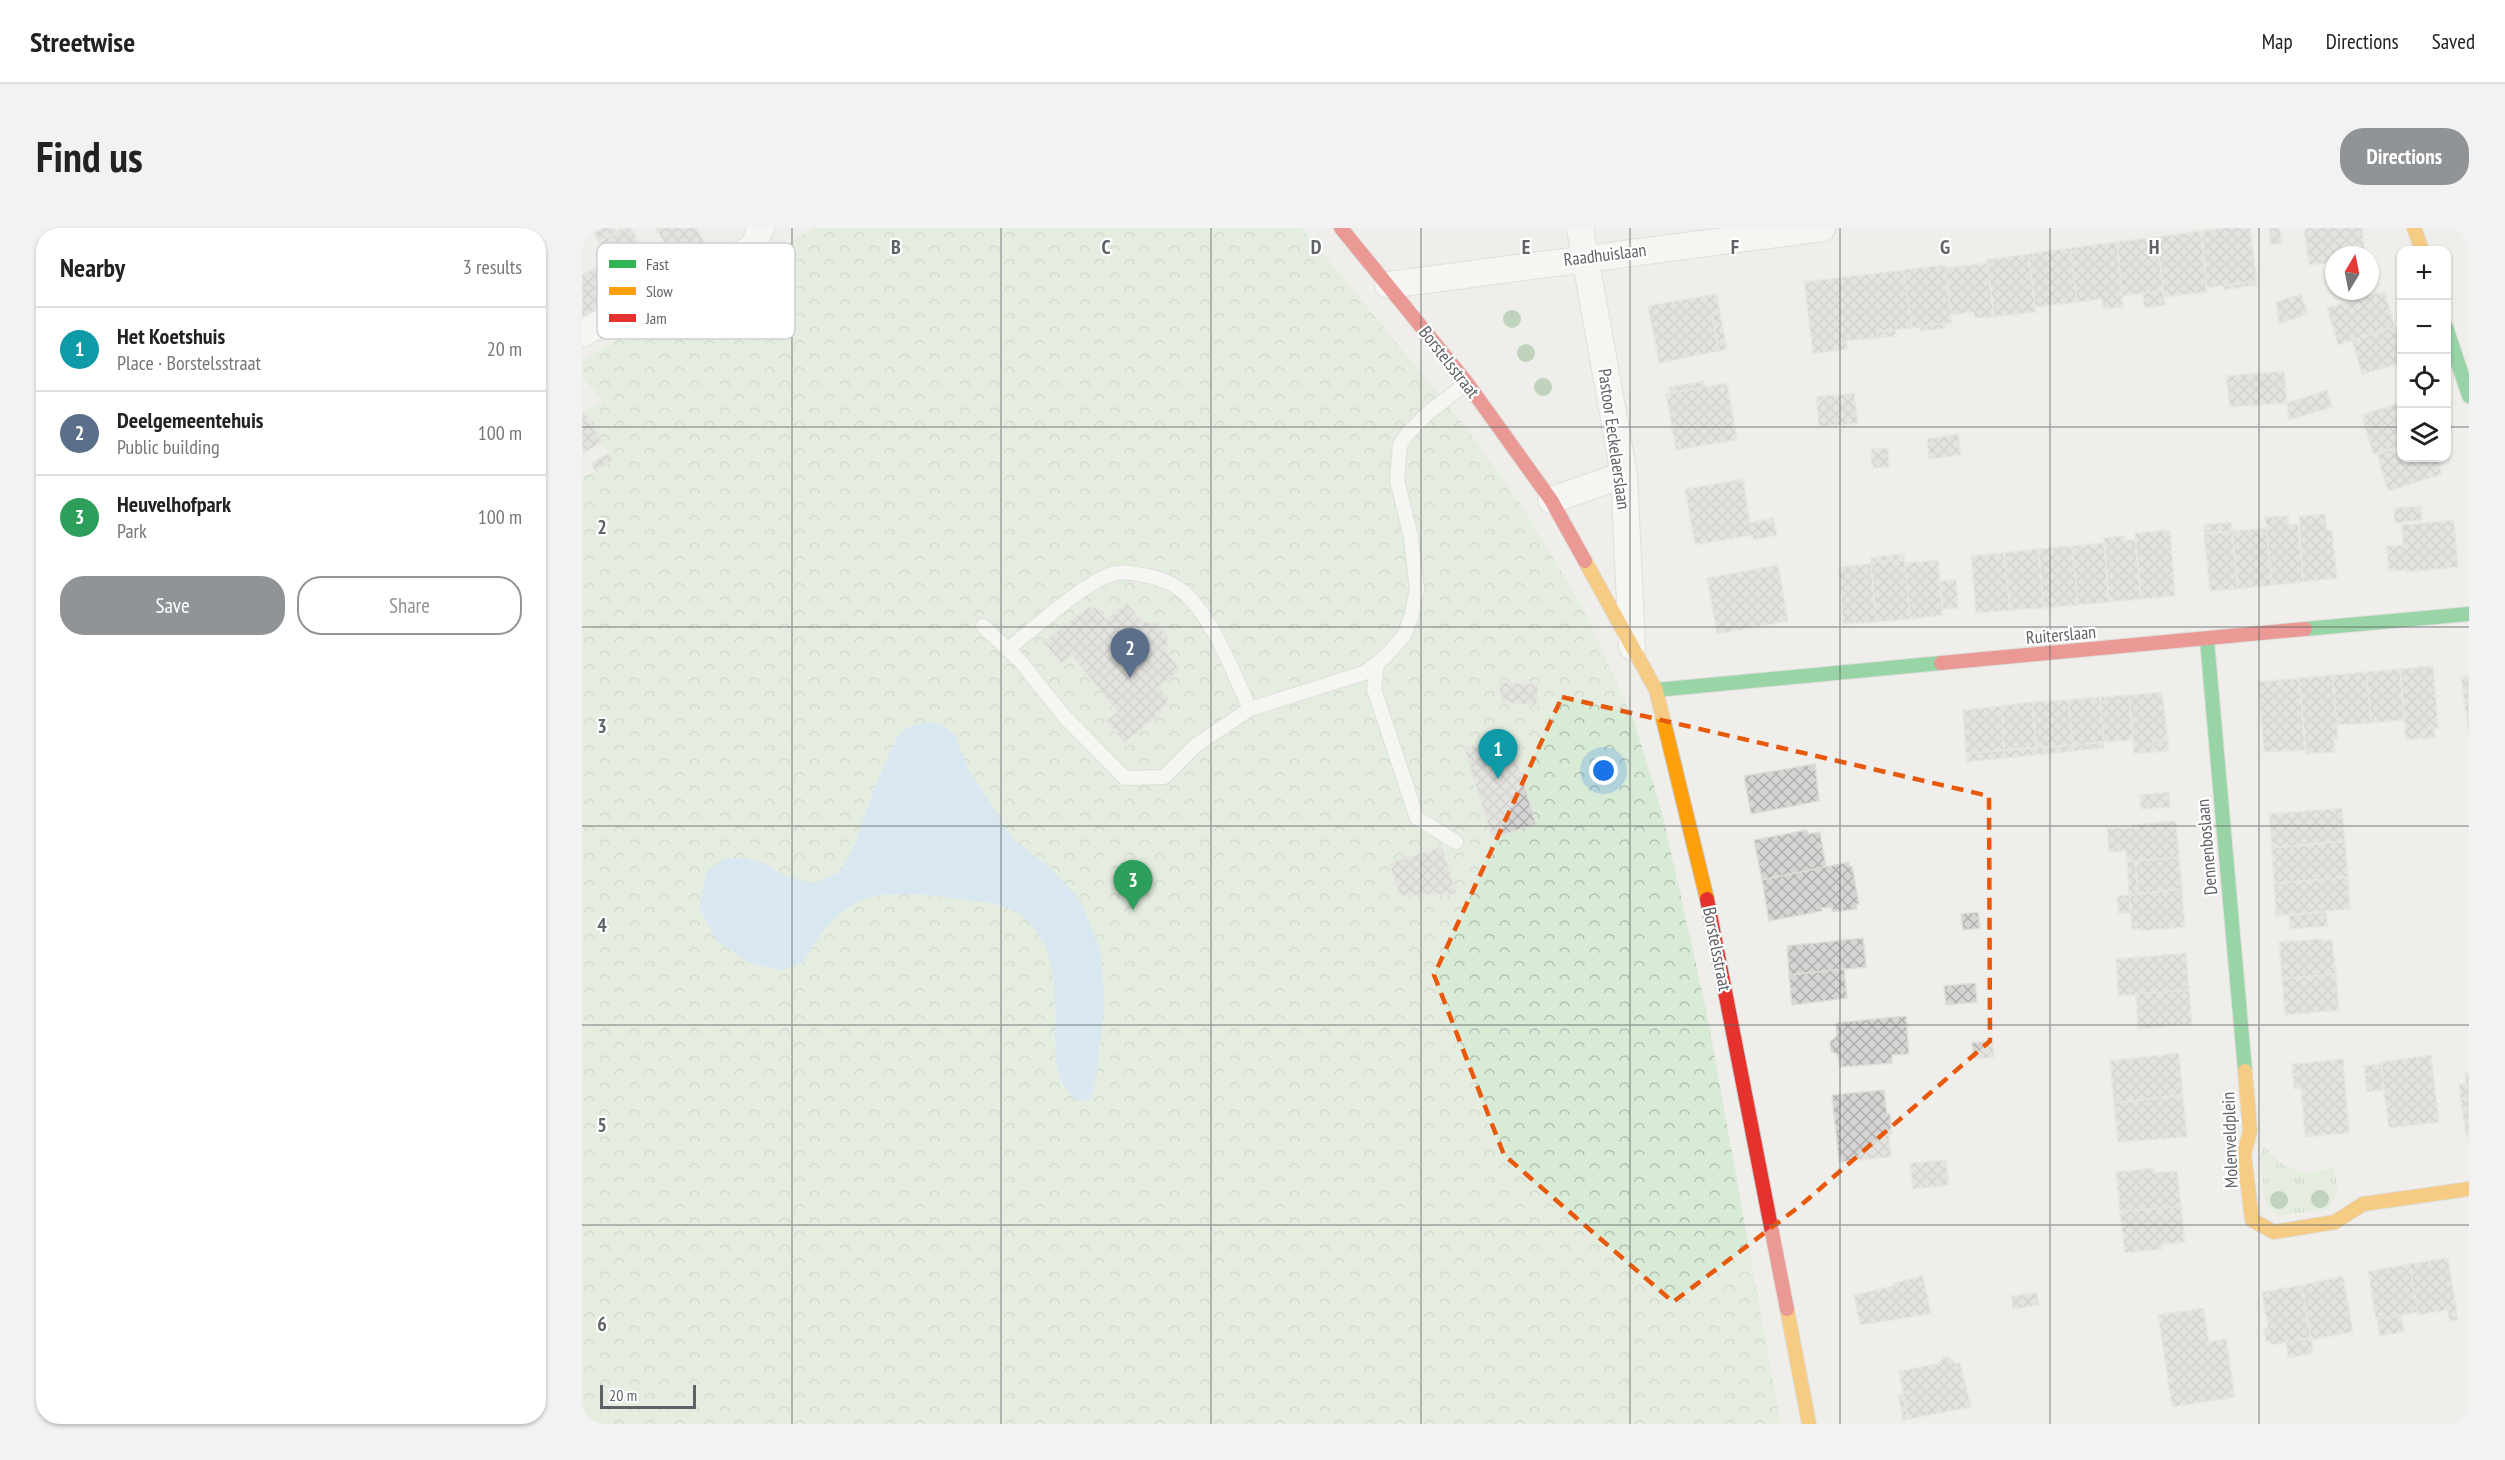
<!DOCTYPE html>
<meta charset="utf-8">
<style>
:root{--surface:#fff;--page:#f2f2f2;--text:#222;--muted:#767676;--line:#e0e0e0;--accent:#919496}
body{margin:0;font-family:"PT Sans Narrow",sans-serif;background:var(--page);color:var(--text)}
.controls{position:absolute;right:18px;top:18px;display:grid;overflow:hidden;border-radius:12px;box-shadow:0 2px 4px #0004}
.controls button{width:54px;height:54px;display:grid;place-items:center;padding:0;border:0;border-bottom:2px solid var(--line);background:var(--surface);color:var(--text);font:30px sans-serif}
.compass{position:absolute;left:1743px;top:18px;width:54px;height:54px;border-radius:50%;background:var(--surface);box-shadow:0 2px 4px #0004;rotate:10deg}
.scale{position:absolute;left:18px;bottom:15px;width:96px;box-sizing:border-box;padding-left:6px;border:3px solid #5f6368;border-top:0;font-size:16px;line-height:21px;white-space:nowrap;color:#5f6368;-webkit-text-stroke:4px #fff;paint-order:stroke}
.you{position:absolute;left:1022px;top:543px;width:21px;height:21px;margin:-15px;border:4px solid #fff;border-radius:50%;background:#1a73e8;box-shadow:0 0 0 9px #1a73e833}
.badge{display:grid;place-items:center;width:39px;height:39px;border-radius:50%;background:var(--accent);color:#fff;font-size:20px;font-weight:700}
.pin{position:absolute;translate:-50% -50px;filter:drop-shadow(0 2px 3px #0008)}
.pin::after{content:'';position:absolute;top:32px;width:21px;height:18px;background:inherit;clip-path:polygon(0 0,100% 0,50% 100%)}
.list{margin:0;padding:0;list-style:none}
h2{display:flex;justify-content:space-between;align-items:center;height:78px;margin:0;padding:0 24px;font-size:26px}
h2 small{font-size:20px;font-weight:400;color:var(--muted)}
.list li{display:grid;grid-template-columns:39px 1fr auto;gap:18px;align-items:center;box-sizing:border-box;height:84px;padding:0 24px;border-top:2px solid var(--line)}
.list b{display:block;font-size:22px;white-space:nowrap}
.list p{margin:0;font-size:20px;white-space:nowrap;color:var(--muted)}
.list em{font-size:20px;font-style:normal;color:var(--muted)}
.actions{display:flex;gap:12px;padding:18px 24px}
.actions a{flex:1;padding:14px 0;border:2px solid var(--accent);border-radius:24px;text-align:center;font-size:21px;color:var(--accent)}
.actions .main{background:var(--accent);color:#fff}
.icon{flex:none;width:33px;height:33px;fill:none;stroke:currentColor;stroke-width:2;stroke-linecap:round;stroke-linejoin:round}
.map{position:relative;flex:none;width:1887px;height:1196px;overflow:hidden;border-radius:24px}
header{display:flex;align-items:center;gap:36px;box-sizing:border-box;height:84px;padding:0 30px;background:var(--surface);border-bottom:2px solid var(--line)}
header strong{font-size:28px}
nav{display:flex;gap:33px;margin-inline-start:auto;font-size:21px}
.intro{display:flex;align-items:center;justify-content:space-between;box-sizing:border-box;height:144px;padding:0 36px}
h1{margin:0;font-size:42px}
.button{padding:15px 27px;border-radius:24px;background:var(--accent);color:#fff;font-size:21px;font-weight:700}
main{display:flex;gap:36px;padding:0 36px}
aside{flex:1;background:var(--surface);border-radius:24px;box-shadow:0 2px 4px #0004}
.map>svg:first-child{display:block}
</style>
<header>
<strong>Streetwise</strong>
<nav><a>Map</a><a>Directions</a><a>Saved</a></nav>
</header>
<div class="intro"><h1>Find us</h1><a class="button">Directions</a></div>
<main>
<aside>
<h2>Nearby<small>3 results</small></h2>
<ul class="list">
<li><span class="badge" style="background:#0f9aa8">1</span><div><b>Het Koetshuis</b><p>Place · Borstelsstraat</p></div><em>20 m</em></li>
<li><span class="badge" style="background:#5c6f8a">2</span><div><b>Deelgemeentehuis</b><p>Public building</p></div><em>100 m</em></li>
<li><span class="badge" style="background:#2e9e5b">3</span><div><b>Heuvelhofpark</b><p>Park</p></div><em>100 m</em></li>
</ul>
<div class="actions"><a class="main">Save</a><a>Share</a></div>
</aside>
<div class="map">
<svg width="1887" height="1196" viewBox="0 0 1887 1196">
<defs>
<pattern id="grass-tufts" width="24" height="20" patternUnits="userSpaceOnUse" patternTransform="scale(1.5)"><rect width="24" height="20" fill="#d8ebd6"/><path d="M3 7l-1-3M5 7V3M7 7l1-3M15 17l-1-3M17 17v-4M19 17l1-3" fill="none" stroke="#b2c2b1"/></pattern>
<pattern id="park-crowns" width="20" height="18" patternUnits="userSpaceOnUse" patternTransform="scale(1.5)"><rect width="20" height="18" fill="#d8ebd6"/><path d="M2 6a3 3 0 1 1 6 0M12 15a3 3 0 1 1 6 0" fill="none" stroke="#b2c2b1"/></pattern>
<pattern id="building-cross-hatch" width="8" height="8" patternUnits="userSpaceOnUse" patternTransform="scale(1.5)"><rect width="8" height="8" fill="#d6d5d3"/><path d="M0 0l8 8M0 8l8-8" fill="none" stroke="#b1b0af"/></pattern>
</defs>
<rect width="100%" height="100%" fill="#efeeea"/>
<path fill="url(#grass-tufts)" d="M1683 918C1690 930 1709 944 1723 944 1733 945 1743 941 1752 940L1756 962 1747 982 1697 987 1684 977 1678 928Z"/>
<path fill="url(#park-crowns)" d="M233 0H720L882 197 938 275 1001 380 1051 490 1080 584 1124 781 1199 1196H0V250L31 233 3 184 21 173 0 149V127L3 130Z"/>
<path fill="#bfe0f9" d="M346 494 360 497 373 507 384 537 430 610 470 642 498 672 518 720 523 773 513 858 507 872 495 873C472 854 473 826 473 798 474 762 473 716 444 691 429 677 404 674 384 672 357 668 330 664 302 667 261 672 241 698 222 734L199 743 166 734 135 713 117 680 125 643 143 630H164L184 636 205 649 232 655 257 645 272 618 292 560 314 511 326 499Z"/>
<g fill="url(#building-cross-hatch)" stroke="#deddd9" stroke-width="1.5">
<path d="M21 0H32L34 4 17 14 12 5Z"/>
<path d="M41 0H49L76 46 45 64 17 14Z"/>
<path d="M74 0H114L125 18 93 36Z"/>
<path d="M1643 0H1668L1675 53 1625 60 1619 3Z"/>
<path d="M1687 0H1698L1700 15 1689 17Z"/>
<path d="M1722 0H1780L1783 27H1752V34L1727 37Z"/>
<path d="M1619 3 1625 64 1582 69 1575 9Z"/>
<path d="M1575 9 1581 63 1540 68 1535 14Z"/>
<path d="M1535 14 1541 79 1521 81 1520 71 1495 74 1488 20Z"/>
<path d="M1488 20 1495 74 1453 79 1446 26Z"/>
<path d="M1446 26 1454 84 1412 89 1405 32Z"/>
<path d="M27 32 45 64 0 89V47Z"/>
<path d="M1405 32 1412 89 1393 90 1392 84 1369 87 1363 37 1365 40 1405 35Z"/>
<path d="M1363 37 1370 95 1330 100 1321 42Z"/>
<path d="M1321 42 1330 100 1296 104V110L1264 113 1265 121 1231 126 1222 54Z"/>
<path d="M1673 53 1674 57 1642 62V58Z"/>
<path d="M1581 63 1583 77 1562 80 1561 65Z"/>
<path d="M1802 63 1813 99 1756 117 1745 80Z"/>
<path d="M1134 66 1138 84 1130 86 1137 123 1077 135 1066 78Z"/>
<path d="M1719 66 1726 86 1697 96 1694 74Z"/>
<path d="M1138 84 1145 122 1137 123 1130 86Z"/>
<path d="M1363 95 1364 100 1338 103V99Z"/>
<path d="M1813 99 1820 120V135L1780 146 1770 112Z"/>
<path d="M1313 102 1314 108 1296 110V104Z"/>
<path d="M1702 143 1705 175 1648 179 1644 148Z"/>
<path d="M1122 153 1123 159 1088 165 1087 159Z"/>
<path d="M1145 155 1155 212 1094 222 1084 166Z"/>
<path d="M1745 162 1750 179 1707 192 1705 175Z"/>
<path d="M1272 165 1276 195 1237 199 1234 169Z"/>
<path d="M1820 174V218L1791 226 1780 188H1783L1782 186Z"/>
<path d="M2 184 20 214 0 226V185Z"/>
<path d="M1376 206 1379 227 1347 231 1345 211Z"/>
<path d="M1820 218V230H1855L1860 246 1806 263 1795 226Z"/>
<path d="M1306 220 1307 239 1290 240 1289 221Z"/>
<path d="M27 225 31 233 13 243 9 235Z"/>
<path d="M1161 251 1168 295 1191 290 1195 307 1171 312V307L1113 317 1103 261Z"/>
<path d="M1839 278 1840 292 1813 295 1811 280Z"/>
<path d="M1743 286 1745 302H1750L1755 350 1721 354 1717 288Z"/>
<path d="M1706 288 1707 297 1716 296 1721 354 1690 357 1683 289Z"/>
<path d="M1872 292 1876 339 1825 344 1824 342 1807 343 1804 318 1821 317 1820 297Z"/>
<path d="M1649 294 1650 303 1622 306V297Z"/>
<path d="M1684 300 1690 357 1656 361 1650 303Z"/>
<path d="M1588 302 1593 368 1559 371 1553 305Z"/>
<path d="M1650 303 1656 361 1628 363 1622 306Z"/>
<path d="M1543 308V312H1553L1559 371 1527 374 1522 310Z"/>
<path d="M1522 315 1527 374 1496 377 1490 318Z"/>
<path d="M1490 318 1496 377 1462 380 1456 321Z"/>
<path d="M1456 321 1462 380 1428 382 1422 325Z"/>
<path d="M1422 325 1428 382 1394 385 1389 328Z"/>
<path d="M1318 326H1322L1328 391 1294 394 1289 334 1318 332Z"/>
<path d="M1318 326V332L1289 334V330Z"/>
<path d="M1356 332 1361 387 1328 391 1323 335Z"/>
<path d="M1289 336 1294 394 1261 396 1257 339Z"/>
<path d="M1196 337 1206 393 1135 406 1125 350Z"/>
<path d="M1374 352 1376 380 1361 381 1358 353Z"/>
<path d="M545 375 561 394H575L586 408 585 424 598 442 577 459 586 470 585 477 575 486 577 487 542 515 524 493 535 484 490 427 479 436 461 414 496 386 497 387 507 379 515 380 524 391Z"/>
<path d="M1851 438 1856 500 1844 501 1838 510 1824 512 1818 441Z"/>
<path d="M1818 441 1822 492 1789 495 1784 444Z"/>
<path d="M1784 444 1789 495 1755 497 1750 447Z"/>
<path d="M1750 447 1756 511H1752L1753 524 1724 526 1717 450Z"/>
<path d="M1887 448V501H1886L1879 449Z"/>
<path d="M1717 450 1723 522 1682 524 1676 454Z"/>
<path d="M918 454 956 456 955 478 920 474V465H917Z"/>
<path d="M1580 464 1586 511 1571 513 1572 524 1552 526 1547 467Z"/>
<path d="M1547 467 1551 512 1522 514 1518 469Z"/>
<path d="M1518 469 1522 514 1491 517 1486 472Z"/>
<path d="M1486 472 1491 517 1454 520 1450 474Z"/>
<path d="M1450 474 1454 520 1422 522 1419 478Z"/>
<path d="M1419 478 1422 522 1384 526 1381 482Z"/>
<path d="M1852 500 1853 510 1836 511 1842 507 1844 501Z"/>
<path d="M927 506 954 596 910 610 882 520Z"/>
<path d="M1586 511V523L1572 524 1571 513Z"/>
<path d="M1522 514V520L1491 523V517Z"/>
<path d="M1491 517V523L1454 527V520Z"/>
<path d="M1454 520V527L1423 530 1422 522Z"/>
<path d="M1422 522 1423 530 1385 534 1384 526Z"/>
<path d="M1233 536 1237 573 1169 586 1162 548Z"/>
<path d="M1587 564 1588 579 1559 581 1558 567Z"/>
<path d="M1760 580 1763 613 1690 620 1687 586Z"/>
<path d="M1594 593 1597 629 1545 634 1544 623 1527 624 1525 600H1550V597Z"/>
<path d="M1225 602 1226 606 1238 604 1244 639 1180 652 1172 612Z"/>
<path d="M1763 613 1766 649 1692 656 1690 620Z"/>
<path d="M860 619 875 666 818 668 807 635Z"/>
<path d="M1597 629 1600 661 1556 666 1553 633Z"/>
<path d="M1553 633 1556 666 1547 667 1545 634Z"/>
<path d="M1267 634V639L1270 638 1277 676H1274L1275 681 1250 684V679L1239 680 1240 683 1187 693 1180 652Z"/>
<path d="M1766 649 1768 681 1694 688 1692 656Z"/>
<path d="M1600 661 1603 699 1559 703V701H1550L1547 667Z"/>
<path d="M1547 667 1549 684 1537 686 1535 668Z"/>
<path d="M1396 684 1398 700 1381 702 1379 686Z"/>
<path d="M1744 684 1746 698 1708 701 1707 687Z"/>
<path d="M1281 710 1284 739 1207 747 1205 718Z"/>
<path d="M1741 711V713L1750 712 1754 746 1700 751 1697 714Z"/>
<path d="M1604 725 1607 762 1536 768 1534 731Z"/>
<path d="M1262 741 1265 770 1210 777 1207 747Z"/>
<path d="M1754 746 1757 782 1703 787 1700 751Z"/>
<path d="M1393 755 1395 774 1364 777 1362 758Z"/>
<path d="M1607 762 1610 796 1556 801 1554 766Z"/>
<path d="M1324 788 1327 826 1310 827V835L1258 839 1256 827 1249 823 1248 814 1255 808 1254 795Z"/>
<path d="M1411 813 1412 829 1392 831 1390 815Z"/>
<path d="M1597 825 1601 867 1532 875 1528 833Z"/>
<path d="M1849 827 1857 894 1807 900 1798 834Z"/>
<path d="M1761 831 1767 905 1723 909 1719 860 1712 861 1710 836Z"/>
<path d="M1799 836 1802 862 1785 864 1782 838Z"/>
<path d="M1883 845H1887V908H1884L1877 857 1884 856Z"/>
<path d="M1302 862 1305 886H1308L1310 906 1307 907 1309 929 1257 934 1250 867Z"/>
<path d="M1601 867 1605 909 1536 914 1532 875Z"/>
<path d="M1364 932 1367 957 1331 961 1328 935Z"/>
<path d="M1572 940 1573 945 1595 943 1599 978 1538 984 1534 944Z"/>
<path d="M1599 978 1603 1014 1579 1017 1580 1021 1543 1025 1538 984Z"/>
<path d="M1866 1030 1876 1092 1868 1093 1865 1082 1836 1087 1827 1036Z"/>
<path d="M1827 1036 1836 1084 1794 1092 1786 1043Z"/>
<path d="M1341 1048 1349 1086 1278 1097 1272 1067 1311 1058V1055Z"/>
<path d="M1761 1048 1771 1104 1729 1112 1719 1057Z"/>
<path d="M1719 1057 1729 1110 1689 1117 1688 1113H1684L1682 1101H1686L1680 1064Z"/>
<path d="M1455 1065 1457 1077 1431 1081 1429 1068Z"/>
<path d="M1621 1080 1627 1114 1644 1111 1653 1169 1590 1179 1576 1087Z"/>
<path d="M1819 1087 1822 1104 1798 1108 1795 1091Z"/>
<path d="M1729 1110 1731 1125 1706 1130 1704 1114Z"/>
<path d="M1361 1129 1369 1130 1374 1136 1378 1135 1389 1179 1326 1191 1317 1143 1356 1136Z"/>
<path d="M1321 1166 1326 1191 1321 1192 1316 1167Z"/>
</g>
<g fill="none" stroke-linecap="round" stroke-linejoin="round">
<g stroke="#cbcccc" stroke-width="16">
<g id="lane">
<path d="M401 398 439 434 481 487 543 550 582 549 614 517 668 481 782 445 803 429 823 406 830 386 835 361 829 309 815 252 818 217 826 205 846 185 885 155"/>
<path d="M426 421C449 403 504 353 530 346 539 343 552 345 561 347 573 349 586 353 596 360 628 382 652 446 668 481"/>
<path d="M795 435 792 461 835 590 874 614"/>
</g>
</g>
<g stroke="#cbcccc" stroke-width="28">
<g id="street">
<path d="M998 0 1042 247 1050 419"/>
<path d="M806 57 1240 0"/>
<path d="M0 106 97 48 128 43 171 19 179 0"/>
<path d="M969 272 1042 247"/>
</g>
</g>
<g stroke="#cacacb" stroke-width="16">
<g id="fast">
<path d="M1864 99 1887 168"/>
<path d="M1723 401 1887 386"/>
<path d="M1625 412 1663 843"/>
<path d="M1074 462 1359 435"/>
</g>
</g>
<g stroke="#cacacb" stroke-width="16">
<g id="slow">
<path d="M1832 0 1840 22"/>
<path d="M1003 333 1074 462 1125 671"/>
<path d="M1663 843 1668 903 1662 926 1670 992 1692 1004 1753 994 1781 976 1887 961"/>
<path d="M1205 1081 1227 1196"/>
</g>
</g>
<g stroke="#cacacb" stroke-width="16">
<g id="jam">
<path d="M759 0 885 155 969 272 1003 333"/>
<path d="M1359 435 1723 401"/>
<path d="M1125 671 1205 1081"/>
</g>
</g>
<use href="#lane" stroke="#fdfcfc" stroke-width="14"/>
<use href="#street" stroke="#fdfcfc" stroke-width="26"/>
<use href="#fast" stroke="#30b455" stroke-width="14"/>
<use href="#slow" stroke="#ff9f0a" stroke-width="14"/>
<use href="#jam" stroke="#e5322d" stroke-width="14"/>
</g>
<g fill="#88b388">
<circle cx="930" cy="91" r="9"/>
<circle cx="944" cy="125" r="9"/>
<circle cx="961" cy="159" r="9"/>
<circle cx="1738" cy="971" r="9"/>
<circle cx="1697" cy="972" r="9"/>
</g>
<path d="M0 0H1887V1196H0ZM980 469 1407 568 1408 813 1218 978 1091 1074 922 927 852 747Z" fill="#efeeea" fill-opacity=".55" fill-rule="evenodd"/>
<path fill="none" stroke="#e8590c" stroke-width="4.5" stroke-dasharray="12 8" stroke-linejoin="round" d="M980 469 1407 568 1408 813 1218 978 1091 1074 922 927 852 747Z"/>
<path fill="none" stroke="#5f6368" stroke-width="1.5" stroke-opacity="0.55" d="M210 0V1196M419 0V1196M629 0V1196M839 0V1196M1048 0V1196M1258 0V1196M1468 0V1196M1677 0V1196M0 199H1820M1864 199H1887M0 399H1887M0 598H1887M0 797H1887M0 997H1887"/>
<g text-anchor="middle" stroke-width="4.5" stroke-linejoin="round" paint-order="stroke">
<g font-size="18" fill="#5f6368" stroke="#fff">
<text transform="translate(1023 27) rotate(-7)" y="6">Raadhuislaan</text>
<text transform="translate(867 134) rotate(52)" y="6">Borstelsstraat</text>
<text transform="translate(1032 211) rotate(82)" y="6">Pastoor Eeckelaerslaan</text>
<text transform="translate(1479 407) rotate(-5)" y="6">Ruiterslaan</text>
<text transform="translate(1625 619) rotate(-95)" y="6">Dennenboslaan</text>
<text transform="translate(1135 721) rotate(79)" y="6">Borstelsstraat</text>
<text transform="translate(1648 912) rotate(-92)" y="6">Molenveldplein</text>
</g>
</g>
<rect x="15" y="15" width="198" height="96" rx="9" fill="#fff" stroke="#cfd0d2" stroke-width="1.5"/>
<rect x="27" y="32" width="27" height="8" fill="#30b455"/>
<rect x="27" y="59" width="27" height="8" fill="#ff9f0a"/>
<rect x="27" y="86" width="27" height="8" fill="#e5322d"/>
<g font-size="16" fill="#5f6368">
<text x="64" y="42">Fast</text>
<text x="64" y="69">Slow</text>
<text x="64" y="96">Jam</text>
</g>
<g font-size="20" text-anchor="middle" font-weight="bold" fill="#5f6368" stroke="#fff" stroke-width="4.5" stroke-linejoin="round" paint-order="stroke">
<text x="314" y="26">B</text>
<text x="524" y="26">C</text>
<text x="734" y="26">D</text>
<text x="944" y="26">E</text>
<text x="1153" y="26">F</text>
<text x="1363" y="26">G</text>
<text x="1572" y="26">H</text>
<text x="20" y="306">2</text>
<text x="20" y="505">3</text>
<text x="20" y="704">4</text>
<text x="20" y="904">5</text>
<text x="20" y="1103">6</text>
</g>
</svg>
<div class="controls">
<button>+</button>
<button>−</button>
<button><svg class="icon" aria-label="locate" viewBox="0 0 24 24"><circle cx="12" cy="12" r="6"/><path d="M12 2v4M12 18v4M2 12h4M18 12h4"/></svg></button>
<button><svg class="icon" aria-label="layers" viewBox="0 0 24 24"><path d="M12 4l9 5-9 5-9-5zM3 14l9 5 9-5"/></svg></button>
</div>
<svg class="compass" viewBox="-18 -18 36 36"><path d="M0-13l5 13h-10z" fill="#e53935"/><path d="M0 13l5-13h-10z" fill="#767676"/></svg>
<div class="scale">20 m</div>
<div class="you"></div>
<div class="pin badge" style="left:916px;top:551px;background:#0f9aa8">1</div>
<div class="pin badge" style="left:548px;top:450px;background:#5c6f8a">2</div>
<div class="pin badge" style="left:551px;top:682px;background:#2e9e5b">3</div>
</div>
</main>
